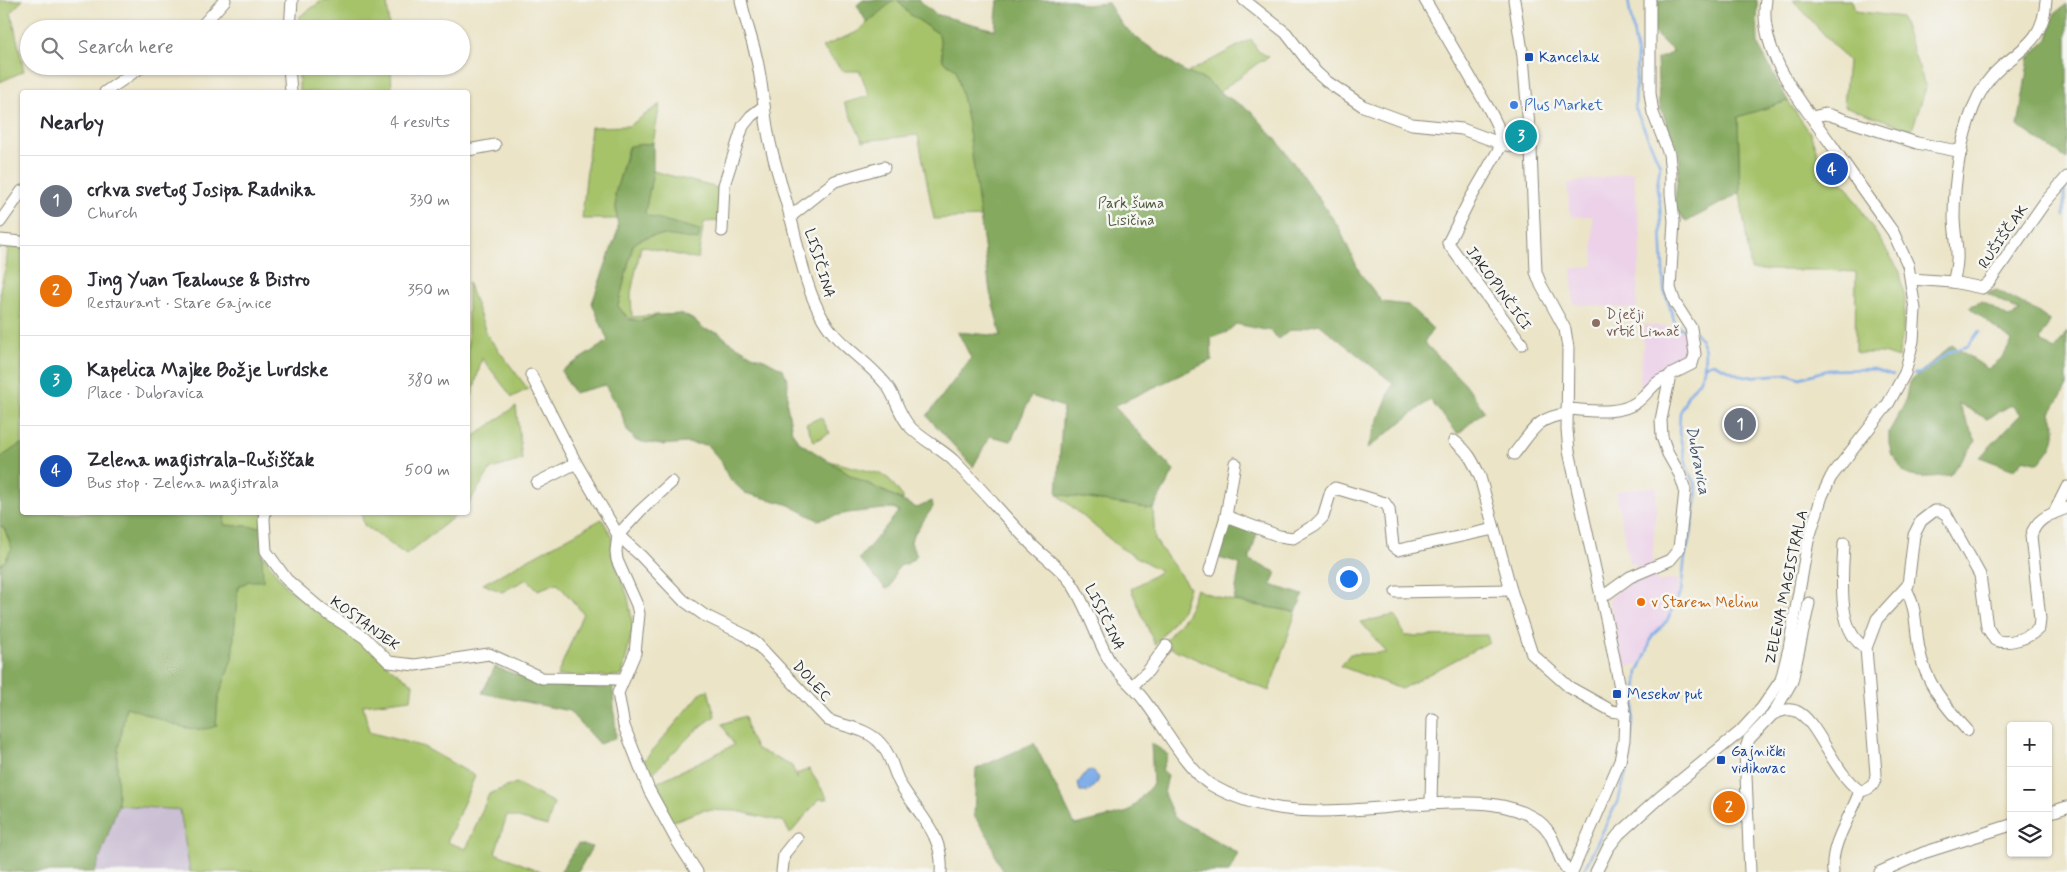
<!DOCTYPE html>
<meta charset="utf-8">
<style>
:root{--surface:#fff;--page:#f7f7f7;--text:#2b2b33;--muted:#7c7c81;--line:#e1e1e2;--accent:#c8321e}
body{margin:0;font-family:Mynerve,sans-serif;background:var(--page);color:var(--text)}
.controls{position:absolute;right:15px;bottom:15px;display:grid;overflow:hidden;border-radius:5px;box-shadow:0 1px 4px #0004}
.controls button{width:45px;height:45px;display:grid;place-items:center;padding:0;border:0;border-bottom:1px solid var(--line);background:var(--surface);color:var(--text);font:25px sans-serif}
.you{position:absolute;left:1348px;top:578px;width:18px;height:18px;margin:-12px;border:4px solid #fff;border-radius:50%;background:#1a73e8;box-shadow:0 0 0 8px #1a73e833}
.badge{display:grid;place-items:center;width:32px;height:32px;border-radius:50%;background:var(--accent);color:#fff;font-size:16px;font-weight:700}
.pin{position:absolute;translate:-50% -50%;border:2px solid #fff;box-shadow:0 1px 5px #0006}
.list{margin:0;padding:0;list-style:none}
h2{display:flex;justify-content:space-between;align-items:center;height:65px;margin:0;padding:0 20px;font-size:21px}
h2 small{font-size:16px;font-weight:400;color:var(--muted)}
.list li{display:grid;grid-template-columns:32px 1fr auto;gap:15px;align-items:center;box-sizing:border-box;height:90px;padding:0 20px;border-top:1px solid var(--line)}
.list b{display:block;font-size:19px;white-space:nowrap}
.list p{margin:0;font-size:16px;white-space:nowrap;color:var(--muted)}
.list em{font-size:16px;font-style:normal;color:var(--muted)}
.icon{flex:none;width:28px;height:28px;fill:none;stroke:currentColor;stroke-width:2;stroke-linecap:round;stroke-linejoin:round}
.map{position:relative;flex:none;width:2067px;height:872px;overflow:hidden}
.search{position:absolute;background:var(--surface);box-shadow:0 1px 4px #0004;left:20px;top:20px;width:450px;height:55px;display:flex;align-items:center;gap:12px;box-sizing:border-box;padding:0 18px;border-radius:28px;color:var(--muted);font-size:19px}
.panel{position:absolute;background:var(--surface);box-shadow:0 1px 4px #0004;left:20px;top:90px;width:450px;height:425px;border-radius:5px}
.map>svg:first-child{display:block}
</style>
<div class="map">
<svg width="2067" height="872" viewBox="0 0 2067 872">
<rect width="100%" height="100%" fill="#f6f6f2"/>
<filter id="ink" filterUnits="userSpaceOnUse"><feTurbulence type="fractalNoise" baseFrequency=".02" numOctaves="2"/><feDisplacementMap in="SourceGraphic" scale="10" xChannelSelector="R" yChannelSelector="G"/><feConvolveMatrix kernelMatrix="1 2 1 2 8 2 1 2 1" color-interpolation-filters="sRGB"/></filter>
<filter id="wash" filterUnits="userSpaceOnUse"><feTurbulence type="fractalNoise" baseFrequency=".0096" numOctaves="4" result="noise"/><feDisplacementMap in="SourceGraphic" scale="20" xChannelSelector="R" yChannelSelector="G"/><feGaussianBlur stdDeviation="1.12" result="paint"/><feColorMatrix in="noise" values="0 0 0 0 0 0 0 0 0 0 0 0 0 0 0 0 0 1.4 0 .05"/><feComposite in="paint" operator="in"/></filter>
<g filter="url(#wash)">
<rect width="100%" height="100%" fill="#ebe4c7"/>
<g fill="#ecd1e9">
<path d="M1633 172 1641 237 1636 309 1574 304 1571 269 1594 266 1592 216 1571 217 1567 184Z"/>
<path d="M1645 325 1669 327 1674 325 1675 328 1689 334 1691 361 1662 374 1638 398Z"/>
<path d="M1657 486 1652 566 1636 572 1635 563H1629L1616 491Z"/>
<path d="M1654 571 1656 582 1679 579 1677 600 1666 620 1660 628 1651 636 1646 651 1639 665 1623 667 1609 599 1630 582Z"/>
</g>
<path fill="#cbbfd4" d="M118 805 180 810 190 872H95Z"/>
<g fill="#a6c36a" stroke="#68774a">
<path d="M0 0H23L11 12 24 71 0 82Z"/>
<path d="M323 0H387L389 29H299V17Z"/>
<path d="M894 0H898L908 13 939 34 943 61 956 68 968 124 982 217 934 219 918 135 863 141 844 103 869 96 860 71H843L822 47 857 32Z"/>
<path d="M1793 0H1852L1855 11 1901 17 1926 88 1912 130 1844 106 1848 61Z"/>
<path d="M1251 39 1258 51 1269 57 1258 63 1219 92 1206 80 1187 73Z"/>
<path d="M299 66H391L392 92H299Z"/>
<path d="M1788 101 1810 133 1820 160 1835 177 1847 187 1900 272 1905 299 1903 333 1898 358 1883 353H1859L1855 351 1856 272 1822 270H1751L1740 193 1738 117Z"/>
<path d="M660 104 653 143 628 147 615 194 617 219H582L591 127 629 126Z"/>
<path d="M653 171 718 188 721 207 720 221 704 222 698 258 695 259 641 246 631 293 632 317 658 315C637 323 632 324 618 306L633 245C651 229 676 237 698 240L700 230 648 216 645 213Z"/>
<path d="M8 246H22V443L0 458V288L6 267Z"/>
<path d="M468 282 487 335 528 389 512 397 482 358 468 411Z"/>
<path d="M516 406 522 460 491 469 468 504V441Z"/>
<path d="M821 417 830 433 814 441 806 424Z"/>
<path d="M829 461 881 474 889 479 903 497V500L850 475Z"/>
<path d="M1057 494 1153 509 1155 540 1189 587 1182 610 1155 645 1131 589 1161 571 1119 547Z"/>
<path d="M225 513H265L261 527 223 525Z"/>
<path d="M361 513V512L459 513 406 555 364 525Z"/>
<path d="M602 519 612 537 611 553 628 597 633 627 622 676H557L583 613 557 583 538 590 527 579 502 592 483 584Z"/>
<path d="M0 526 4 528 12 548 5 561 0 565Z"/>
<path d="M262 553 286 587 358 638 392 669 413 684 411 699 363 705 369 732 424 747 475 776 447 842 466 849 489 794 516 783 554 803 547 826 507 815 495 853 542 872H190L180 810 118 805 117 756 126 706 186 728 216 726 218 699 232 658 238 587 249 581Z"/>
<path d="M1196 589C1227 603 1263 606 1296 612L1269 691 1171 648 1164 642 1187 614Z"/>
<path d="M1395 615 1405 636 1487 635 1489 642 1401 689 1340 666 1350 654 1387 653 1361 622Z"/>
<path d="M708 690 715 716 695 731 650 776 642 763 702 692Z"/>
<path d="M745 716 749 735 757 749 792 766 797 779V774L809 769 828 799H819L790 834 784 822 737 811 703 810 671 822 652 785 734 745 722 724Z"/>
</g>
<g fill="#84a95e" stroke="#586a44">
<path d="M863 0H894L867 23 857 5Z"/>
<path d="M898 0H919L935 14 995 30 998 0H1074L1084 5 1108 3 1122 25 1141 41 1187 73 1206 80 1219 92 1251 111 1280 144 1338 226 1360 273 1382 302 1408 305 1433 329 1424 342 1468 387 1484 411 1458 434 1430 400 1367 449 1393 383 1319 324 1289 331 1279 339 1270 331 1236 324 1227 332 1211 338 1212 360 1114 406 1174 471 1153 509 1057 494 1063 407 1031 396 1011 441 990 436 973 467 927 416 971 358 958 332 1001 336 990 292 968 124 956 69 943 61 939 34 908 13Z"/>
<path d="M1656 0H1757L1758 45 1788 101 1738 117 1740 193 1686 222 1674 208 1680 159 1659 103 1657 59 1674 52 1653 32Z"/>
<path d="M2067 4V159L2018 126 2029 57 2048 39 2055 13Z"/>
<path d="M653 143V171L645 213 648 216 700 230 698 240C676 237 651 229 633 245L618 306 628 319 632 320 643 321 658 315 682 314 696 321 703 329 718 332 727 340 752 355 764 359 783 369 788 381 787 404 792 432 799 442 850 475 917 508 932 501 933 507 912 537 911 543 917 556 907 564 901 565 895 572 891 587 886 589 859 559 899 511 893 508 848 513 818 520 787 504 745 493 728 477 721 461 707 445 687 443 661 445 636 441 627 430 621 412 605 385 574 393 561 371 608 341 592 303 618 230 615 194 629 146Z"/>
<path d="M1997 290 2033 309 2050 321 2040 340 2055 351 2067 331V386L2051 413C2060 437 2054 445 2039 463L2024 459 2014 470 1980 457 2021 414 2011 405 1987 419 1958 403 1976 441 1950 475C1940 476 1910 481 1903 471 1898 465 1898 460 1892 455L1889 444V432L1905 403 1909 382 1952 345 1988 369 2003 357 2012 341 1969 307 1982 301 2008 317 2020 312 1987 293Z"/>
<path d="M22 443V512L225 513 224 525 261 527 263 581H249L238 587 232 659 218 699 216 726C191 738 152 714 126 707L117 756 118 805 95 872H0V565L5 561 12 548 4 528 0 526V458Z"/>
<path d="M1222 520 1258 530 1249 560 1276 572 1271 585 1303 595 1296 612 1234 601 1240 564 1215 557Z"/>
<path d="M495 667 546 685 600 688 612 677 616 738 599 744 569 711 482 693Z"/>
<path d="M1034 743 1075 825 1128 812 1153 784 1151 743 1168 754 1162 770 1168 775 1164 794 1174 817 1238 853 1229 872H1003L996 858 990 839 974 816 976 769Z"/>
<path d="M578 844 592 847 578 872H560Z"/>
</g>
<path fill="#7dabe7" stroke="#546b89" d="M1092 770 1099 778 1097 783 1088 792H1080L1078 783 1087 771Z"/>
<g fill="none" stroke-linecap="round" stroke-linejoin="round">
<g stroke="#7dabe7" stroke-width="2.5">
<path d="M1628 0 1637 54 1635 108 1660 165 1657 188 1660 205 1664 290 1676 326 1688 331"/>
<path d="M2064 216V191L2066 186"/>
<path d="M1704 366 1713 363 1744 377 1788 374 1800 378 1828 370 1873 369 1893 375"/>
<path d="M1914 374 1921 373 1949 352 1968 346 1979 331"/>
<path d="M1583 872 1619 798 1628 767 1638 672 1647 652 1652 636 1667 621 1681 591 1685 556 1690 539 1697 497 1695 483 1687 467 1679 432 1680 413 1688 395 1699 381 1704 370 1705 350 1701 340 1696 333"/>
</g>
</g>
</g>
<g filter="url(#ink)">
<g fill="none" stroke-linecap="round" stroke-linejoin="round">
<g stroke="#8b8879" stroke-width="13">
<g id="minor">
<path d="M741 0C745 22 754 43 758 65 763 89 764 114 769 138 775 167 785 195 792 223 800 255 806 290 823 319 839 347 869 361 888 387 897 400 899 416 911 428 923 440 940 448 953 460 980 487 1005 517 1031 544 1044 557 1059 567 1070 581 1085 601 1096 637 1109 660 1118 675 1134 686 1144 700 1161 722 1189 772 1211 785 1285 828 1368 805 1449 803 1477 802 1509 803 1534 818 1559 833 1554 859 1570 872"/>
<path d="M1244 0 1286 33 1316 72 1326 81 1363 106 1412 124 1462 129 1502 144 1531 150"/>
<path d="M1425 0 1490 111 1497 125 1502 144 1468 203 1448 243 1522 344"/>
<path d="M1514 0 1523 57 1531 150 1536 272 1541 285 1565 329 1568 348 1567 430 1569 451 1609 632 1625 713 1624 740 1620 761 1572 872"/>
<path d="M199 29 225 0"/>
<path d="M290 29 292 0"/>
<path d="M289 66 291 92"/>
<path d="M105 92 143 66"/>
<path d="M1812 117 1825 114 1830 115 1917 143 1962 152"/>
<path d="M468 150 495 145"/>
<path d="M790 217 835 181 884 167"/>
<path d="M0 222 22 191"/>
<path d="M722 231 724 185 743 126 751 116 764 106"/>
<path d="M0 240 22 242"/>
<path d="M1911 279 1953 282 1982 288 1989 282 2045 202 2067 177"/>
<path d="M1953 282C1961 256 1955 243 1954 218 1954 181 1960 141 1974 106 1980 91 1989 77 2002 66 2028 45 2044 36 2046 0"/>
<path d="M531 375 576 463 618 535 641 556 683 600 704 615 745 635 757 644 828 720C845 727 867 728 880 743 892 755 893 773 902 787 920 816 944 836 941 872"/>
<path d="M1567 409C1589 410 1618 416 1637 402 1648 394 1654 380 1668 378"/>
<path d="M1454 441C1468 451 1473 461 1480 477L1511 590 1532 654 1569 687 1612 711 1625 713"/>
<path d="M1514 454C1532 432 1536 417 1567 414"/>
<path d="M672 482 640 511 618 535 616 551 617 560 637 605 639 614 635 653 618 693 624 726 649 790 677 841 697 872"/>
<path d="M537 483 576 463"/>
<path d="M265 512 264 519 266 551 287 580 322 610 364 637 389 662 415 665 489 654 542 678 624 679"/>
<path d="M2054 513 2067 487"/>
<path d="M1226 516 1279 536 1293 538 1315 525 1323 517 1331 491 1335 488 1385 503 1389 509 1393 546 1398 550 1494 529"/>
<path d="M1844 543C1843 573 1835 631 1866 648"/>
<path d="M1210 570 1226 516 1235 463"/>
<path d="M1906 589C1917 608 1915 628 1919 649 1925 682 1945 706 1967 730"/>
<path d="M1396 592 1511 590"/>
<path d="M1601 598 1630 577 1670 560 1679 549 1685 490 1680 475 1668 454 1662 437 1661 420 1670 375 1692 364 1695 354 1691 328 1675 303 1670 288 1674 221 1671 194V173L1669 154 1653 113 1650 93V0"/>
<path d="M1132 686 1148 671 1166 646"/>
<path d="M1773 714C1781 711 1788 708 1796 711 1818 720 1833 773 1860 791"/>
<path d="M1860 791C1871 789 1875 785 1876 774L1866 648 1877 619 1908 585 1914 535 1921 521 1934 511H1940L1946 514 1980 575 1987 627 1995 640C2008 645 2030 638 2039 628L2040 619 2031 536C2036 518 2051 514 2067 508"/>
<path d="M1431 803 1433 719"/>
<path d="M2048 813 2067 807"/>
<path d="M782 872 784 854 797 838"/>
<path d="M1596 872 1608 848 1619 834 1660 797 1740 732 1762 708 1781 680 1789 648 1808 541 1822 496 1831 477 1888 404 1905 373 1913 341 1915 309 1908 265 1893 232C1873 204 1853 176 1833 147 1805 107 1757 53 1766 0"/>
<path d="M1750 872 1745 751 1749 739 1773 714 1792 681 1809 603"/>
<path d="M1833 872C1830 843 1851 817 1860 791"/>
<path d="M1880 872 1923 853 2011 825"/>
</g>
</g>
<use href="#minor" stroke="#fff" stroke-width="11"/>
</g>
</g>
<g fill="#1a4fb4" stroke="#f6f6f2" stroke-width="2">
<rect x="1524" y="52" width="10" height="10" rx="2.5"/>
<rect x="1612" y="689" width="10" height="10" rx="2.5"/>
<rect x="1716" y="755" width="10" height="10" rx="2.5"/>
</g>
<circle fill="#3f7fe0" stroke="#f6f6f2" stroke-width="2" cx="1514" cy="105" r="5"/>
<circle fill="#8d6e63" stroke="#f6f6f2" stroke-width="2" cx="1596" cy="323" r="5"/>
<circle fill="#e8710a" stroke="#f6f6f2" stroke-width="2" cx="1641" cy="602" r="5"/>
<g text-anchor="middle" stroke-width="5" stroke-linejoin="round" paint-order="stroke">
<g font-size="15" fill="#164399" stroke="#f6f6f2" text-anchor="start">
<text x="1539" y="62">Kancelak</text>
<text x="1627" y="699">Mesekov put</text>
<text x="1731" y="756">Gajnički<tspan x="1731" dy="17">vidikovac</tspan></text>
</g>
<g font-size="15" fill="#366cbe" stroke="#f6f6f2" text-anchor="start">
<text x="1524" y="110">Plus Market</text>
</g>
<g font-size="15" fill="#50593e" stroke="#f6f6f2">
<text x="1131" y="208">Park šuma<tspan x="1131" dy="17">Lisičina</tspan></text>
</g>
<g font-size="15" fill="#2b2b2b" stroke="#f6f6f2">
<text transform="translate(2003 236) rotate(-55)" y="5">RUŠIŠČAK</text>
<text transform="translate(820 263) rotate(73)" y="5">LISIČINA</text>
<text transform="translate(1499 288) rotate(54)" y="5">JAKOPINČIĆI</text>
<text transform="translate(1786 587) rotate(-78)" y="5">ZELENA MAGISTRALA</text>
<text transform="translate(1105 617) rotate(64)" y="5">LISIČINA</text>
<text transform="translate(365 623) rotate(36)" y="5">KOSTANJEK</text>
<text transform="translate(812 681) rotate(48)" y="5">DOLEC</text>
</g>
<g font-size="15" fill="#785e54" stroke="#f6f6f2" text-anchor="start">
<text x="1606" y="319">Dječji<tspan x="1606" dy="17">vrtić Limač</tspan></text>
</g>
<g font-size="15" fill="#c56008" stroke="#f6f6f2" text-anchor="start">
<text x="1651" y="607">v Starem Melinu</text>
</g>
<g font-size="16" font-style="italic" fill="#48586d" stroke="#f6f6f2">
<text transform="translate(1699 460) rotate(79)" y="6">Dubravica</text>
</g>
</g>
</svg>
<div class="controls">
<button>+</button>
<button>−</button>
<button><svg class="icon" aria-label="layers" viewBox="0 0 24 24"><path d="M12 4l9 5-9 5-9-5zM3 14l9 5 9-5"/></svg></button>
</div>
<div class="you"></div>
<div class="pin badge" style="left:1740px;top:424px;background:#6b7280">1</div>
<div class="pin badge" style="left:1729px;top:807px;background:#e8710a">2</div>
<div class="pin badge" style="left:1521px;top:136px;background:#0f9aa8">3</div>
<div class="pin badge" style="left:1832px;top:169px;background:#1a4fb4">4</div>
<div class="search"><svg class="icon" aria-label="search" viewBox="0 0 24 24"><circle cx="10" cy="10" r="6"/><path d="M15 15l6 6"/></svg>Search here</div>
<section class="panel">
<h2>Nearby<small>4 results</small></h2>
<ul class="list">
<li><span class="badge" style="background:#6b7280">1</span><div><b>crkva svetog Josipa Radnika</b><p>Church</p></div><em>330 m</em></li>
<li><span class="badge" style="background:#e8710a">2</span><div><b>Jing Yuan Teahouse &amp; Bistro</b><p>Restaurant · Stare Gajnice</p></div><em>350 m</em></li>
<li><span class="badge" style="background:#0f9aa8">3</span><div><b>Kapelica Majke Božje Lurdske</b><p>Place · Dubravica</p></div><em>380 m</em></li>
<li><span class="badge" style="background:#1a4fb4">4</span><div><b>Zelena magistrala-Rušiščak</b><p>Bus stop · Zelena magistrala</p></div><em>500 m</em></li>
</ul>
</section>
</div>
